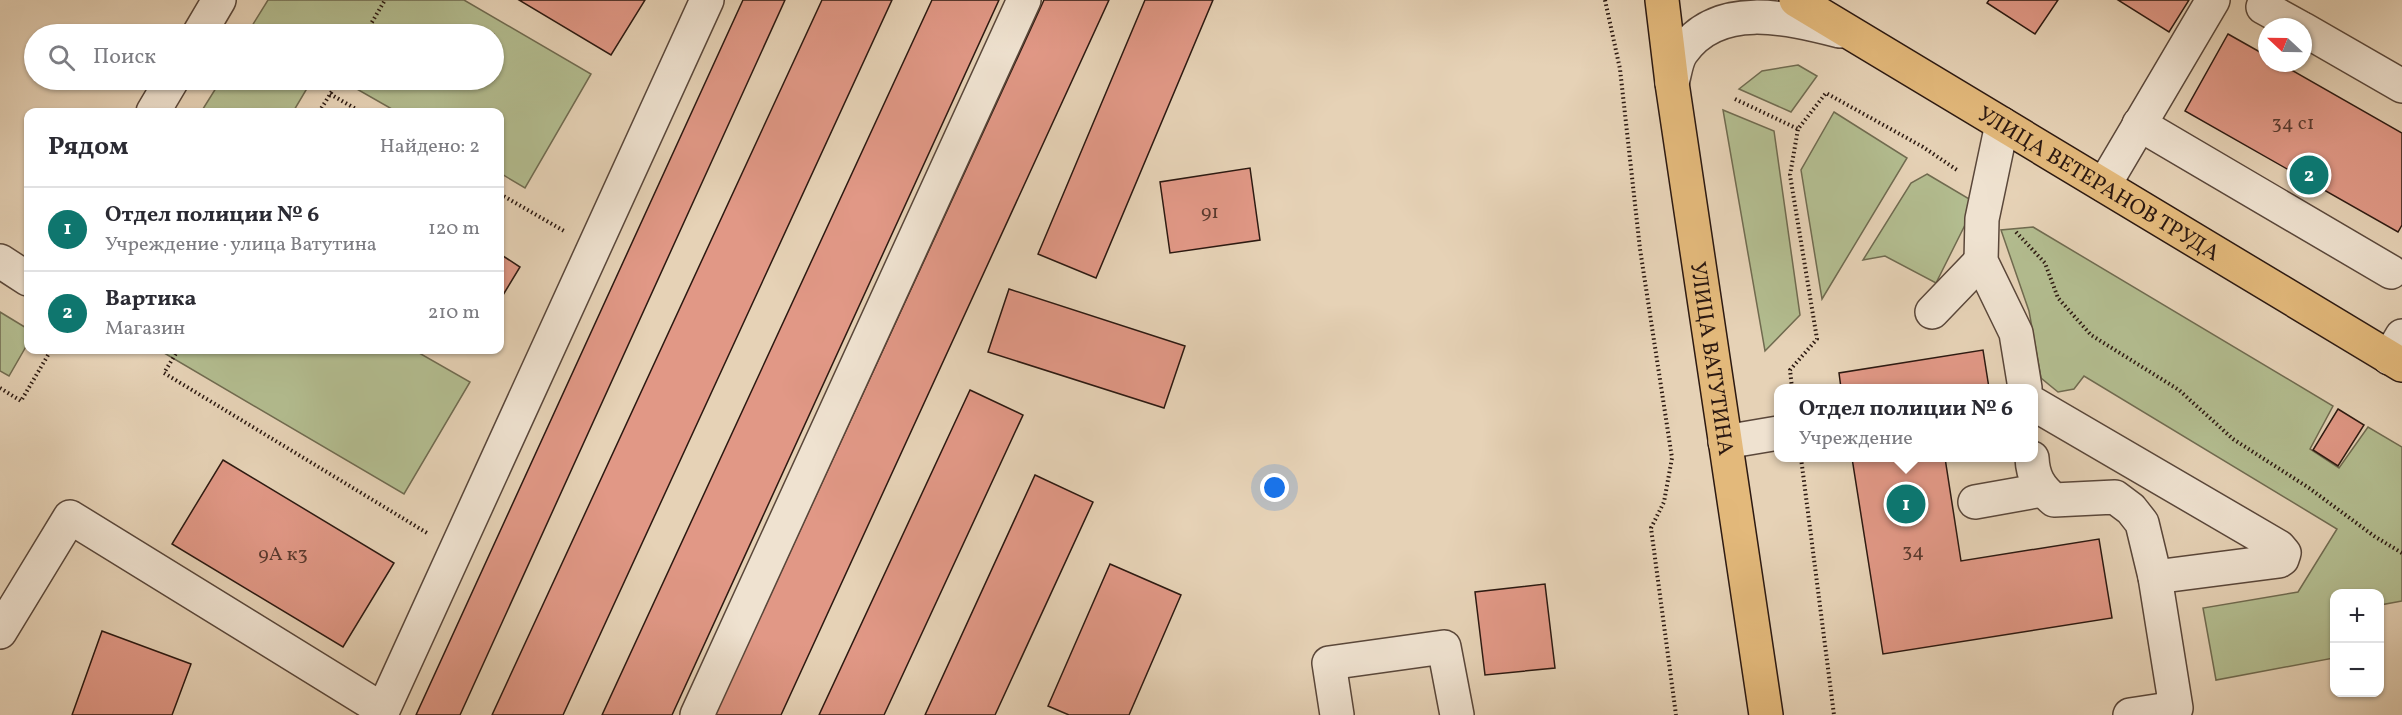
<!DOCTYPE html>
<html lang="ru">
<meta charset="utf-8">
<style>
:root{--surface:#fff;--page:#f7f7f7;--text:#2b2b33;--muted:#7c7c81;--line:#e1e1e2;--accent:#0f766e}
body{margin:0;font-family:Vollkorn,serif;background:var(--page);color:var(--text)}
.controls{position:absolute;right:18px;bottom:18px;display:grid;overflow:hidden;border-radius:12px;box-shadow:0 2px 4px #0004}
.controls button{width:54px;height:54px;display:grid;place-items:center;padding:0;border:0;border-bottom:2px solid var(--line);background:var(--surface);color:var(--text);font:30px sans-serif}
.compass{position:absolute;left:2258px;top:18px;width:54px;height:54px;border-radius:50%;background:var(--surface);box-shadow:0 2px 4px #0004;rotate:292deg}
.you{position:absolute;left:1275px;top:488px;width:21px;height:21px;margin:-15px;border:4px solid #fff;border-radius:50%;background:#1a73e8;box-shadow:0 0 0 9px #1a73e833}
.badge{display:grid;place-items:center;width:39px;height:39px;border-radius:50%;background:var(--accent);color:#fff;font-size:20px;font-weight:700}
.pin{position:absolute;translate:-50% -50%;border:3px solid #fff;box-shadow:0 2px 6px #0006}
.popup{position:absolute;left:1774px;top:384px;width:264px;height:78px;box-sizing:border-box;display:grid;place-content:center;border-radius:12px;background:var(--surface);filter:drop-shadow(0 2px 4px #0005);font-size:20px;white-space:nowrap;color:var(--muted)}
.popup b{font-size:22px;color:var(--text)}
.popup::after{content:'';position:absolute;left:50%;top:100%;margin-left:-12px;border:12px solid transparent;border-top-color:var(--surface)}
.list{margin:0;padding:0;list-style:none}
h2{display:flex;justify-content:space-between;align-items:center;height:78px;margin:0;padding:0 24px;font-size:26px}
h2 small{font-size:20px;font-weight:400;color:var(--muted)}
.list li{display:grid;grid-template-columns:39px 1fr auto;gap:18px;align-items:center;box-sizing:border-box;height:84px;padding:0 24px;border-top:2px solid var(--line)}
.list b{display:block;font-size:22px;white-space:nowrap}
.list p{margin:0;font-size:20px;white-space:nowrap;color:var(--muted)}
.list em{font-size:20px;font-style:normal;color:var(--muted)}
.icon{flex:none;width:33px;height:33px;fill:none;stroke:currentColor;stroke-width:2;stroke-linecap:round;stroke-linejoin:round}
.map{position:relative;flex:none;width:2402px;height:715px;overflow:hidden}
.search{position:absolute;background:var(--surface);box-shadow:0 2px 4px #0004;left:24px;top:24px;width:480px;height:66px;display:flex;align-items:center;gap:15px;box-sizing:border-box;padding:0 21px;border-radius:33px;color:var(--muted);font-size:22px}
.panel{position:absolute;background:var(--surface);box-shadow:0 2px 4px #0004;left:24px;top:108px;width:480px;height:246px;border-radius:12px}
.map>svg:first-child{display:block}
</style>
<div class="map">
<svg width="2402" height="715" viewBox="0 0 2402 715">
<rect width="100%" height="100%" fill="#e6d2b6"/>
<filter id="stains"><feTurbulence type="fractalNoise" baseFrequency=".00333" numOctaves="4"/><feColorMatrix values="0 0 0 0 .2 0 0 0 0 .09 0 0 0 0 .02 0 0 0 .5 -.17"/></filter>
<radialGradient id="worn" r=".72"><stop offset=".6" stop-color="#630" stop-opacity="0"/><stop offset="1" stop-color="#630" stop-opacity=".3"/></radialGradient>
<g fill="#b3bd90" stroke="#706b50" stroke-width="1.5">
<path d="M268 0H464L591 74 525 188 500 173V112H397L341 80H494V34H247Z"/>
<path d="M1798 65 1817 76 1791 112 1739 89 1762 71Z"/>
<path d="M221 80H312L293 112H201Z"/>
<path d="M1723 110 1774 131 1800 315 1765 351Z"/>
<path d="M1834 112 1907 158 1822 299 1801 170Z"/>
<path d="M1927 174 1976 203 1936 283 1885 256 1863 260 1911 183Z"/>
<path d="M2033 227 2333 406 2310 449 2339 468 2368 427 2402 447V601L2380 605V594H2334V658L2216 680 2203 608 2298 592 2337 529 2084 376 2074 389 2058 392 2041 378 2029 311 2001 230Z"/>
<path d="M0 312 28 329V343L9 376 0 371Z"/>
<path d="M159 350H414L470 382 404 494Z"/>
</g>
<g fill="#e19886" stroke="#2c1911" stroke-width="1.5">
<path d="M519 0H645L611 55Z"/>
<path d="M743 0H785L460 715H416Z"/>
<path d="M822 0H892L563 715H492Z"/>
<path d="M932 0H999L672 715H602Z"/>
<path d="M1044 0H1109L781 715H715Z"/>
<path d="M1145 0H1213L1096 278 1038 254Z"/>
<path d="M1989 0H2058L2035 34 1987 3Z"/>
<path d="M2118 0H2189L2169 32Z"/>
<path d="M2228 34 2267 56V63H2279L2402 133V225L2398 232 2185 111Z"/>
<path d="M1250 168 1260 240 1170 253 1160 182Z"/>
<path d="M500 254 520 267 500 300Z"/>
<path d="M1009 289 1185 346 1164 408 988 352Z"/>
<path d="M1983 350 1989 388H1841L1839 373Z"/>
<path d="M970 390 1023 415 884 715H819Z"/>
<path d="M2338 409 2364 425 2338 466 2313 450Z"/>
<path d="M1852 458H1945L1961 561 2099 539 2112 618 1883 654Z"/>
<path d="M223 460 394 563 343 647 172 544Z"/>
<path d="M1035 475 1093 502 995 715H925Z"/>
<path d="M1110 564 1181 595 1129 715H1069L1048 706Z"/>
<path d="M1545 584 1555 668 1485 675 1475 592Z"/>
<path d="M102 631 191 664 172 715H72Z"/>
</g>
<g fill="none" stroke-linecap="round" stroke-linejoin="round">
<g stroke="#5a473a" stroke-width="36">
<g id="minor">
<path d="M2263 7 2299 27"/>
<path d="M2303 29 2402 86"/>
<path d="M199 34 219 0"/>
<path d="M1672 83C1675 73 1676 60 1682 52 1718 0 1788 18 1840 31"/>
<path d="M153 112 172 80"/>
<path d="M2002 124 1982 219 1981 261 2016 333 2025 388"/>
<path d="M2139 124 2391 272"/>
<path d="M2104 185 2213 0"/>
<path d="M0 261 28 279"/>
<path d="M1932 312 1981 261"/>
<path d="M2389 358 2402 336"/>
<path d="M2034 404 2279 547 2284 553 2282 559 2279 561 2155 577"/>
<path d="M1725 442 1778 433"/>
<path d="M2032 458C2033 477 2039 487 2054 500L2115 497 2131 509 2142 523 2155 577 2176 708 2130 715"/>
<path d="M1975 502 2042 490"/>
<path d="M0 632 70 517 383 710 707 0"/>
<path d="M697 715 1024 0"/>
<path d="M1337 715 1329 663 1444 647 1457 715"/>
</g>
</g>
<g stroke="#2c1911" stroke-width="36">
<g id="major">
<path id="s1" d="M1662 0 1672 83 1766 715"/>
<path id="s2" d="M1796 0 2402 365"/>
</g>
</g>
<g stroke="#2c1911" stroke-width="4" stroke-dasharray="1.5 3" stroke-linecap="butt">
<path d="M1605 0 1620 69 1640 249 1672 458 1664 502 1651 528 1676 715"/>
<path d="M365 34 385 0"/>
<path d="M330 94 361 112"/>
<path d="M1735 99 1798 129 1826 93 1923 147 1957 170"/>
<path d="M319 112 339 80"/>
<path d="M500 194 564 231"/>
<path d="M2016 232 2045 263 2058 298 2091 335 2179 390 2233 439 2309 488 2374 536 2402 553"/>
<path d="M178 350 164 373 427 533"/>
<path d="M0 388 21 401 51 350"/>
<path d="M1792 388 1790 370 1817 339 1790 175 1798 129"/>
<path d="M1801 458 1834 715"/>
</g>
<use href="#minor" stroke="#efe2d0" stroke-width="33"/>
<use href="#major" stroke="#e3b97b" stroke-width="33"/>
</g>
<g text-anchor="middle" stroke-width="5" stroke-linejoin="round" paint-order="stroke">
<g font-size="20" fill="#59392e">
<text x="2293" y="129">34 с1</text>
<text x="1210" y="218">91</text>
<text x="1913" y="557">34</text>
<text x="283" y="560">9А к3</text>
</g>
<g font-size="22" fill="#2c1911" stroke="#efe2d0">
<text dy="8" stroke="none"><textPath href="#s2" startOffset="354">УЛИЦА ВЕТЕРАНОВ ТРУДА</textPath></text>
<text dy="8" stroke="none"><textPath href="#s1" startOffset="362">УЛИЦА ВАТУТИНА</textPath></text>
</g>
</g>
<rect width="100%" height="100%" filter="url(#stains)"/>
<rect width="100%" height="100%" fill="url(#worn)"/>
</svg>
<div class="controls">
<button>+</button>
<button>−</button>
</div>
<svg class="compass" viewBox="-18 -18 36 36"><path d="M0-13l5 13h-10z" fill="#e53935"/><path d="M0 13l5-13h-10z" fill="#7c7c81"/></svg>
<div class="you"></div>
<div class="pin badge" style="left:1906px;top:504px">1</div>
<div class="popup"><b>Отдел полиции № 6</b>Учреждение</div>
<div class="pin badge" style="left:2309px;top:175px">2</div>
<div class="search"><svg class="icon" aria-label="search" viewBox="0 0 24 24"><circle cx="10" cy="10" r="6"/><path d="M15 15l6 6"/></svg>Поиск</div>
<section class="panel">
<h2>Рядом<small>Найдено: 2</small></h2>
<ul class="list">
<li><span class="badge">1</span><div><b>Отдел полиции № 6</b><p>Учреждение · улица Ватутина</p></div><em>120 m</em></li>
<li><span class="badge">2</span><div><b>Вартика</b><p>Магазин</p></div><em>210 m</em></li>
</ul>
</section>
</div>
